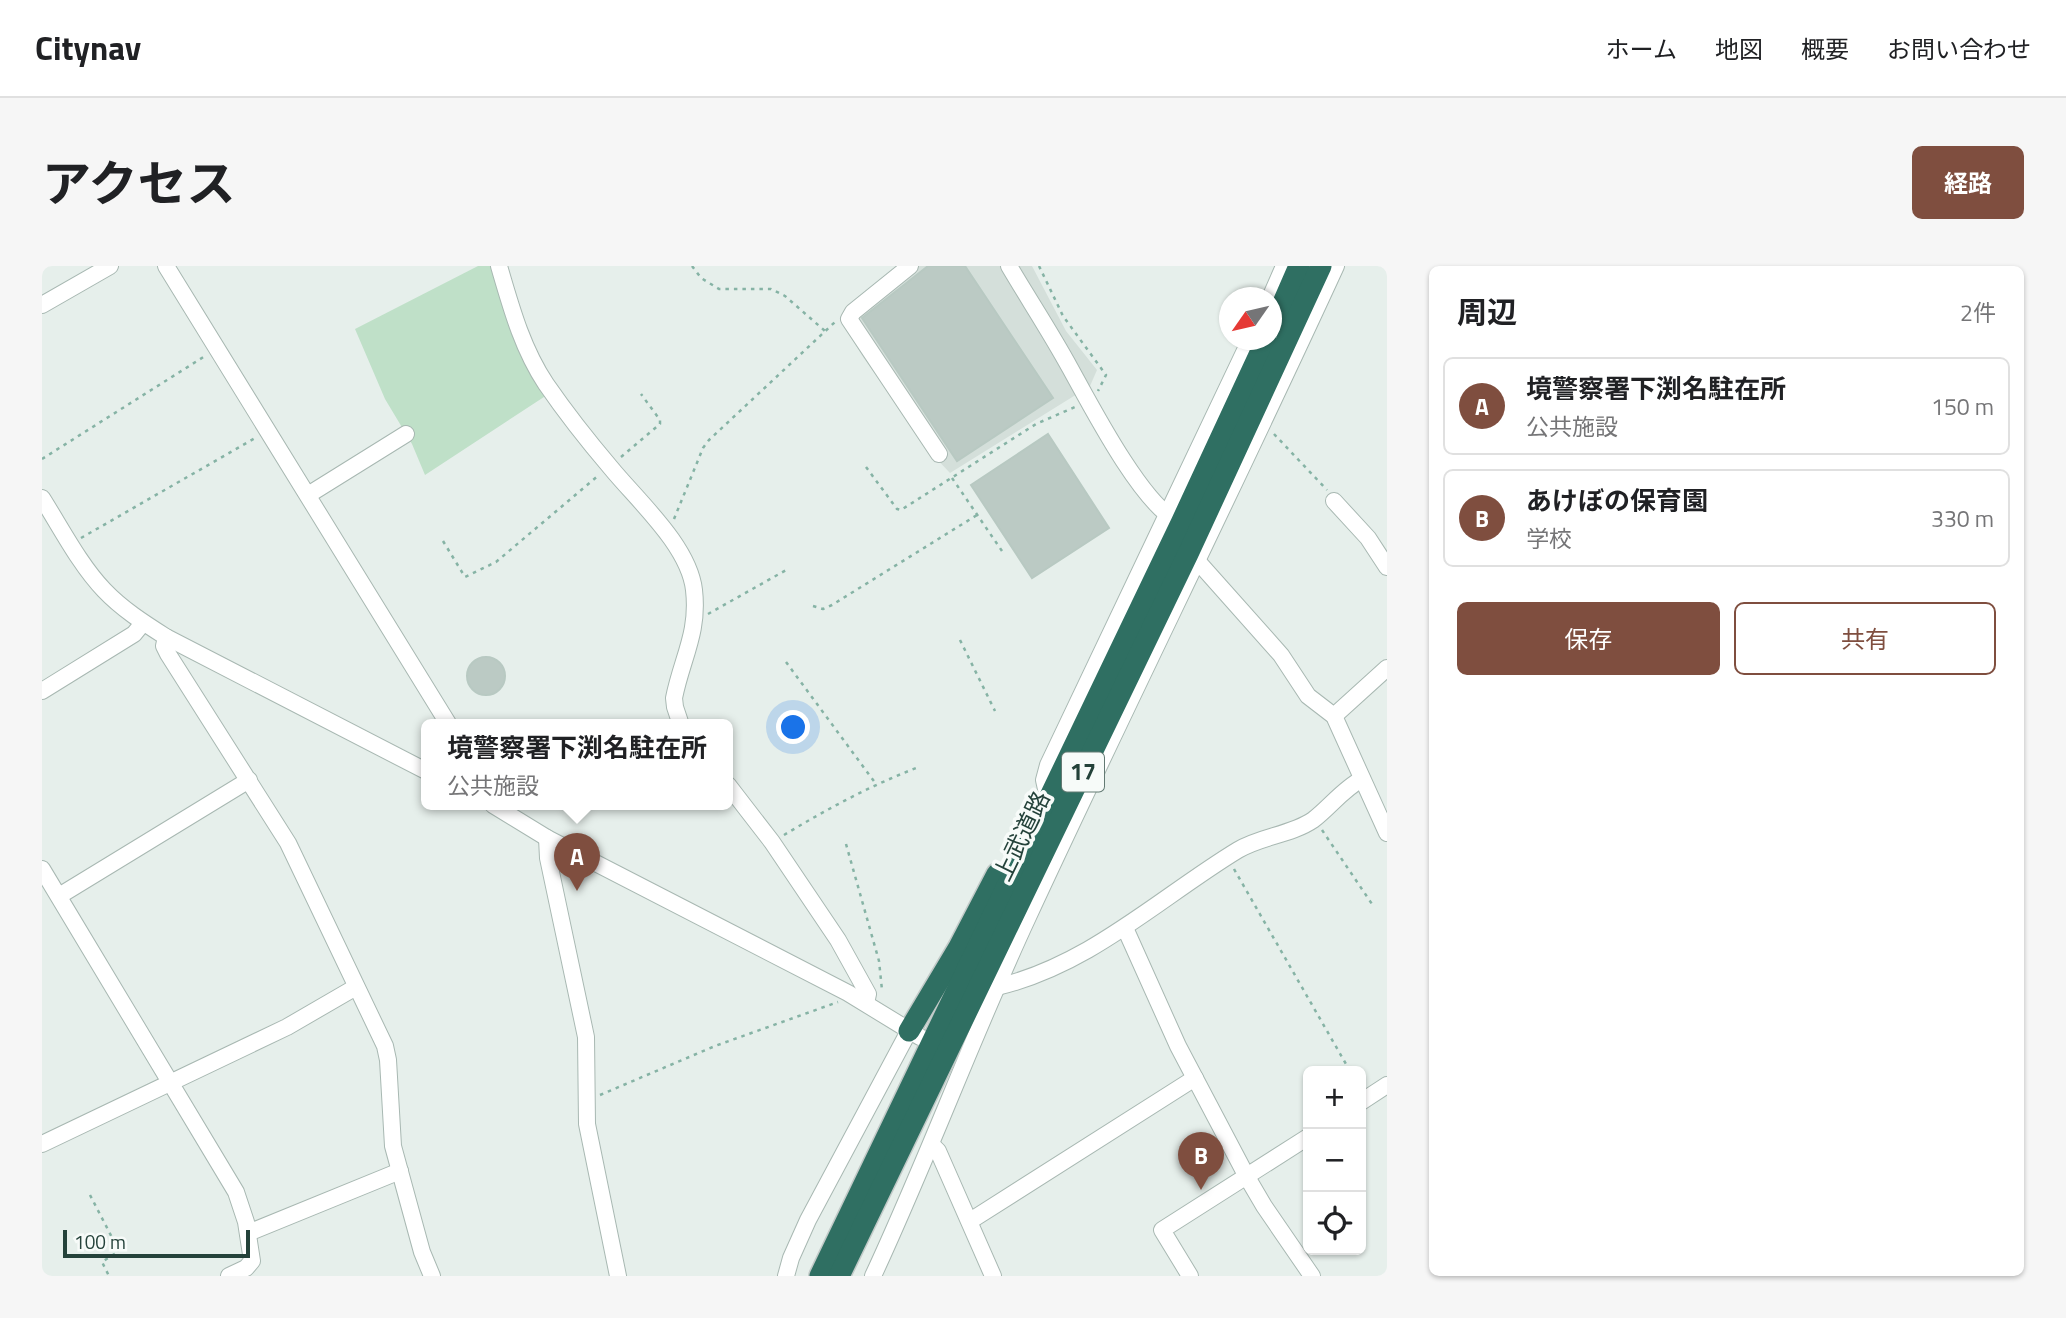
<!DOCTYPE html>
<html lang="ja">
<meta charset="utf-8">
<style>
:root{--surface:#fff;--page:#f6f6f6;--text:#202124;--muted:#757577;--line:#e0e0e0;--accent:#7f4e3f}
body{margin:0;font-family:"Titillium Web","Noto Sans JP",sans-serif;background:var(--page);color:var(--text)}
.controls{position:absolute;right:21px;bottom:21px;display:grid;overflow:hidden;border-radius:10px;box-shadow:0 2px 5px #0004}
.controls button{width:63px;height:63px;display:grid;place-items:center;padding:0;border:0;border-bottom:2px solid var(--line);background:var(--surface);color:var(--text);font:35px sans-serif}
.compass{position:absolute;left:1177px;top:21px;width:63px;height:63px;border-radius:50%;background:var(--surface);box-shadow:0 2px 5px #0004;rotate:236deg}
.scale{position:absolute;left:21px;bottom:18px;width:187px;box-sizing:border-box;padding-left:7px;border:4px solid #24423a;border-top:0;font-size:19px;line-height:24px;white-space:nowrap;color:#24423a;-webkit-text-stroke:5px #f7fbf9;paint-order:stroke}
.you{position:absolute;left:752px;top:462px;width:24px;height:24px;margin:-18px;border:5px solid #fff;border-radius:50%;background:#1a73e8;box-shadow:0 0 0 10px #1a73e833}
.badge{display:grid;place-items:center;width:46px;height:46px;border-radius:50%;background:var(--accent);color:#fff;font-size:23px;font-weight:700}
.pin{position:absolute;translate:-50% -58px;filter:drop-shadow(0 2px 4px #0008)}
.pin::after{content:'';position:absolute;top:37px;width:24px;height:21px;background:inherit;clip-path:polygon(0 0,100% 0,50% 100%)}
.popup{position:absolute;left:379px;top:453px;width:312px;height:91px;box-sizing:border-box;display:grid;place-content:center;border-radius:10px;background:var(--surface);filter:drop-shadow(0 2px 5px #0005);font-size:23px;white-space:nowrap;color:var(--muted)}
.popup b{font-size:26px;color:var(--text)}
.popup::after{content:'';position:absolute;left:50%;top:100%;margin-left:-14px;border:14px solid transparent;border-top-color:var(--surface)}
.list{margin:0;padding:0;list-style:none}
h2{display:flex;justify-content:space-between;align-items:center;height:91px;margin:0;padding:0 28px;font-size:30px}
h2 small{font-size:23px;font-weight:400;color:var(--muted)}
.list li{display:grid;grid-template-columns:46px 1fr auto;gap:21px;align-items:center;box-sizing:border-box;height:98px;margin:0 14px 14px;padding:0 14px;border:2px solid var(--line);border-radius:10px}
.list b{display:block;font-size:26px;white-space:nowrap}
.list p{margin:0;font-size:23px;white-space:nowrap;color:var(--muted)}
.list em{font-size:23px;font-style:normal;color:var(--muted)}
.actions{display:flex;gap:14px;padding:21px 28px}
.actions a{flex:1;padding:16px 0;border:2px solid var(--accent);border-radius:10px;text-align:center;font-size:24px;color:var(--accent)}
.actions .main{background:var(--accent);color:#fff}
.icon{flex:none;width:38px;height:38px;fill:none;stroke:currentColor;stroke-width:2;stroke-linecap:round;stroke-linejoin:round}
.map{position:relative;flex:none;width:1345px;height:1010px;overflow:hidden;border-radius:10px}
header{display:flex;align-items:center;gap:42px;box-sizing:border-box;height:98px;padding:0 35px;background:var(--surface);border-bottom:2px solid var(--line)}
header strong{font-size:33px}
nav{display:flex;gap:38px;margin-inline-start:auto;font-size:24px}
.intro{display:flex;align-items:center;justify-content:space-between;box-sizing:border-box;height:168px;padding:0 42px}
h1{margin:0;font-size:49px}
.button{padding:18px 32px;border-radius:10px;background:var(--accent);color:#fff;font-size:24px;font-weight:700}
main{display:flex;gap:42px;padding:0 42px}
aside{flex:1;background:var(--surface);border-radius:10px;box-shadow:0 2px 5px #0004}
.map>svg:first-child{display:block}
</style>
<header>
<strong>Citynav</strong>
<nav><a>ホーム</a><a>地図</a><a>概要</a><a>お問い合わせ</a></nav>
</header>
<div class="intro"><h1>アクセス</h1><a class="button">経路</a></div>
<main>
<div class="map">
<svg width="1345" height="1010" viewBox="0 0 1345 1010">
<rect width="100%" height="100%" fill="#e6efeb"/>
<path fill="#d4dfda" d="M860 0H990L1024 65 1055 104 1048 120 908 207 890 188 821 91 798 54Z"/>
<path fill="#bfe0c8" d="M436 0H451L505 129 383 209 370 178 343 133 313 63Z"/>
<g fill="#bbcac4" stroke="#b8c9c2" stroke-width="2">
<path d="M886 0H923L1011 132 915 195 820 52Z"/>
<path d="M1006 168 1067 262 990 312 929 219Z"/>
<circle cx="444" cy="410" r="19"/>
</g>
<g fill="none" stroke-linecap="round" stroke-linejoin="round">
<g stroke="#a8b8b2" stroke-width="18">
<g id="minor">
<path d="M124 0 407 459"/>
<path d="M457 0C469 41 480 82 504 118 524 147 546 175 569 202 596 235 647 280 652 324 657 367 640 392 632 432L633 441 639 459"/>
<path d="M868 0 811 46 807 53 897 188"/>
<path d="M967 0C987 34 1009 67 1028 102 1048 138 1099 237 1134 254"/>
<path d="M1228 32 1242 0"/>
<path d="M0 39 68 0"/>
<path d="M266 229 364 168"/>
<path d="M0 232C19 262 38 299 62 324 80 343 102 357 124 371L384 505"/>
<path d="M1292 235 1326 272 1345 301"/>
<path d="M1150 289 1239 389 1266 430 1292 450 1345 567"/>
<path d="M124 371 122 380 126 388 246 577 343 780 346 794 351 880 380 986 390 1010"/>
<path d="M0 425 92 368 101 357"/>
<path d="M1292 450 1345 402"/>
<path d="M686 519 730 576 796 674 826 728 824 737"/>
<path d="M1004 523 1002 514 1006 499 1208 74"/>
<path d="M451 539 505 572 806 727 878 771"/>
<path d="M505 572 506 592 544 771 545 858 576 1010"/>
<path d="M0 603 194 926 204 956 210 995 204 1002 187 1010"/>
<path d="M17 630 207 514"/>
<path d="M1083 662 1136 780 1205 911 1222 940 1270 1010"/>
<path d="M955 721C1048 699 1117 632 1196 584 1219 570 1249 569 1271 554 1288 541 1301 523 1320 513"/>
<path d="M1319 836 1345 819"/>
<path d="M0 878 245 761 314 721"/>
<path d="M890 879 896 885 951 1010"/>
<path d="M928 955 1153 812"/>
<path d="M206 967 358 905"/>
<path d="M744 1010 749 992 766 954 867 765"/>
<path d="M831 1010C886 892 931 769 986 651 1087 433 1194 218 1294 0"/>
<path d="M1148 1010 1120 964 1266 871"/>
</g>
</g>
<g stroke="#c2cac8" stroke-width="24">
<g id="highway">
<path d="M1230 62 1257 0"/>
<path d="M867 765 917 681 955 608"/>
<path d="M778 1010 1139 257 1224 74"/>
<path d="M797 1010 1146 288 1279 0"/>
</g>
</g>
<g stroke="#86b3a5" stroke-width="2.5" stroke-dasharray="3.5 5" stroke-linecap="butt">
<path d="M650 0 659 12 677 23H729L743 30 783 65"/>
<path d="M997 0 1021 50 1064 109 1056 125"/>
<path d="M1232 168 1285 224"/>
<path d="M579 191 618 158V154L599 128"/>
<path d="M0 193 163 90"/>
<path d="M824 201 855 243 859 244 994 158 1033 141"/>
<path d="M910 212 960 285"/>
<path d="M632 253 661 182 667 174 793 56"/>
<path d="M39 272 215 171"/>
<path d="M401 275 423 311 454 296 557 209"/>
<path d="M771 340 781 343 790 339 935 249"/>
<path d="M666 348 746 303"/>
<path d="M918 374 953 445"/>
<path d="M744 396 834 518"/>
<path d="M1280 564 1330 638"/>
<path d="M742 569C785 543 828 520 874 502"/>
<path d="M804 578 837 695 840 724"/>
<path d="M1192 603 1308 805"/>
<path d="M558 829 673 780 796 736"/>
<path d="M48 929 77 985 60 996 67 1010"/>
</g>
<use href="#minor" stroke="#fff" stroke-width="16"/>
<use href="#highway" stroke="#2f6f62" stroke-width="21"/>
</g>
<g text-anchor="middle" stroke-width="7" stroke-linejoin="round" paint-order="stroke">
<rect fill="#f7fbf9" stroke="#637a73" stroke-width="2" x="1020" y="486.5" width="42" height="39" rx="5"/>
<g font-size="23" font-weight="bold" fill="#24423a">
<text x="1041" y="514">17</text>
</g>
<g font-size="24" fill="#24423a" stroke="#f7fbf9">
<text transform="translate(980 570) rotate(-64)" y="8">上武道路</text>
</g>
</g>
</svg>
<div class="controls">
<button>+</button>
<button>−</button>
<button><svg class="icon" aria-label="locate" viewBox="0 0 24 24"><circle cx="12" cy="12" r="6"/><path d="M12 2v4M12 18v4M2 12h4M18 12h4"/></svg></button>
</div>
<svg class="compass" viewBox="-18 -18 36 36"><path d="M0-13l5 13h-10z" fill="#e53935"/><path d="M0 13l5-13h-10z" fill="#757577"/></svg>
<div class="scale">100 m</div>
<div class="you"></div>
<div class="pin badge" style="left:535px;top:625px">A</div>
<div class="popup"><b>境警察署下渕名駐在所</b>公共施設</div>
<div class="pin badge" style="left:1159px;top:924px">B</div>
</div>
<aside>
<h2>周辺<small>2件</small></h2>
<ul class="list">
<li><span class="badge">A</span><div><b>境警察署下渕名駐在所</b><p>公共施設</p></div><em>150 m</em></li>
<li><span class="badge">B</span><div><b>あけぼの保育園</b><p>学校</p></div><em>330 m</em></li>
</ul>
<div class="actions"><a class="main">保存</a><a>共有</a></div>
</aside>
</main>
